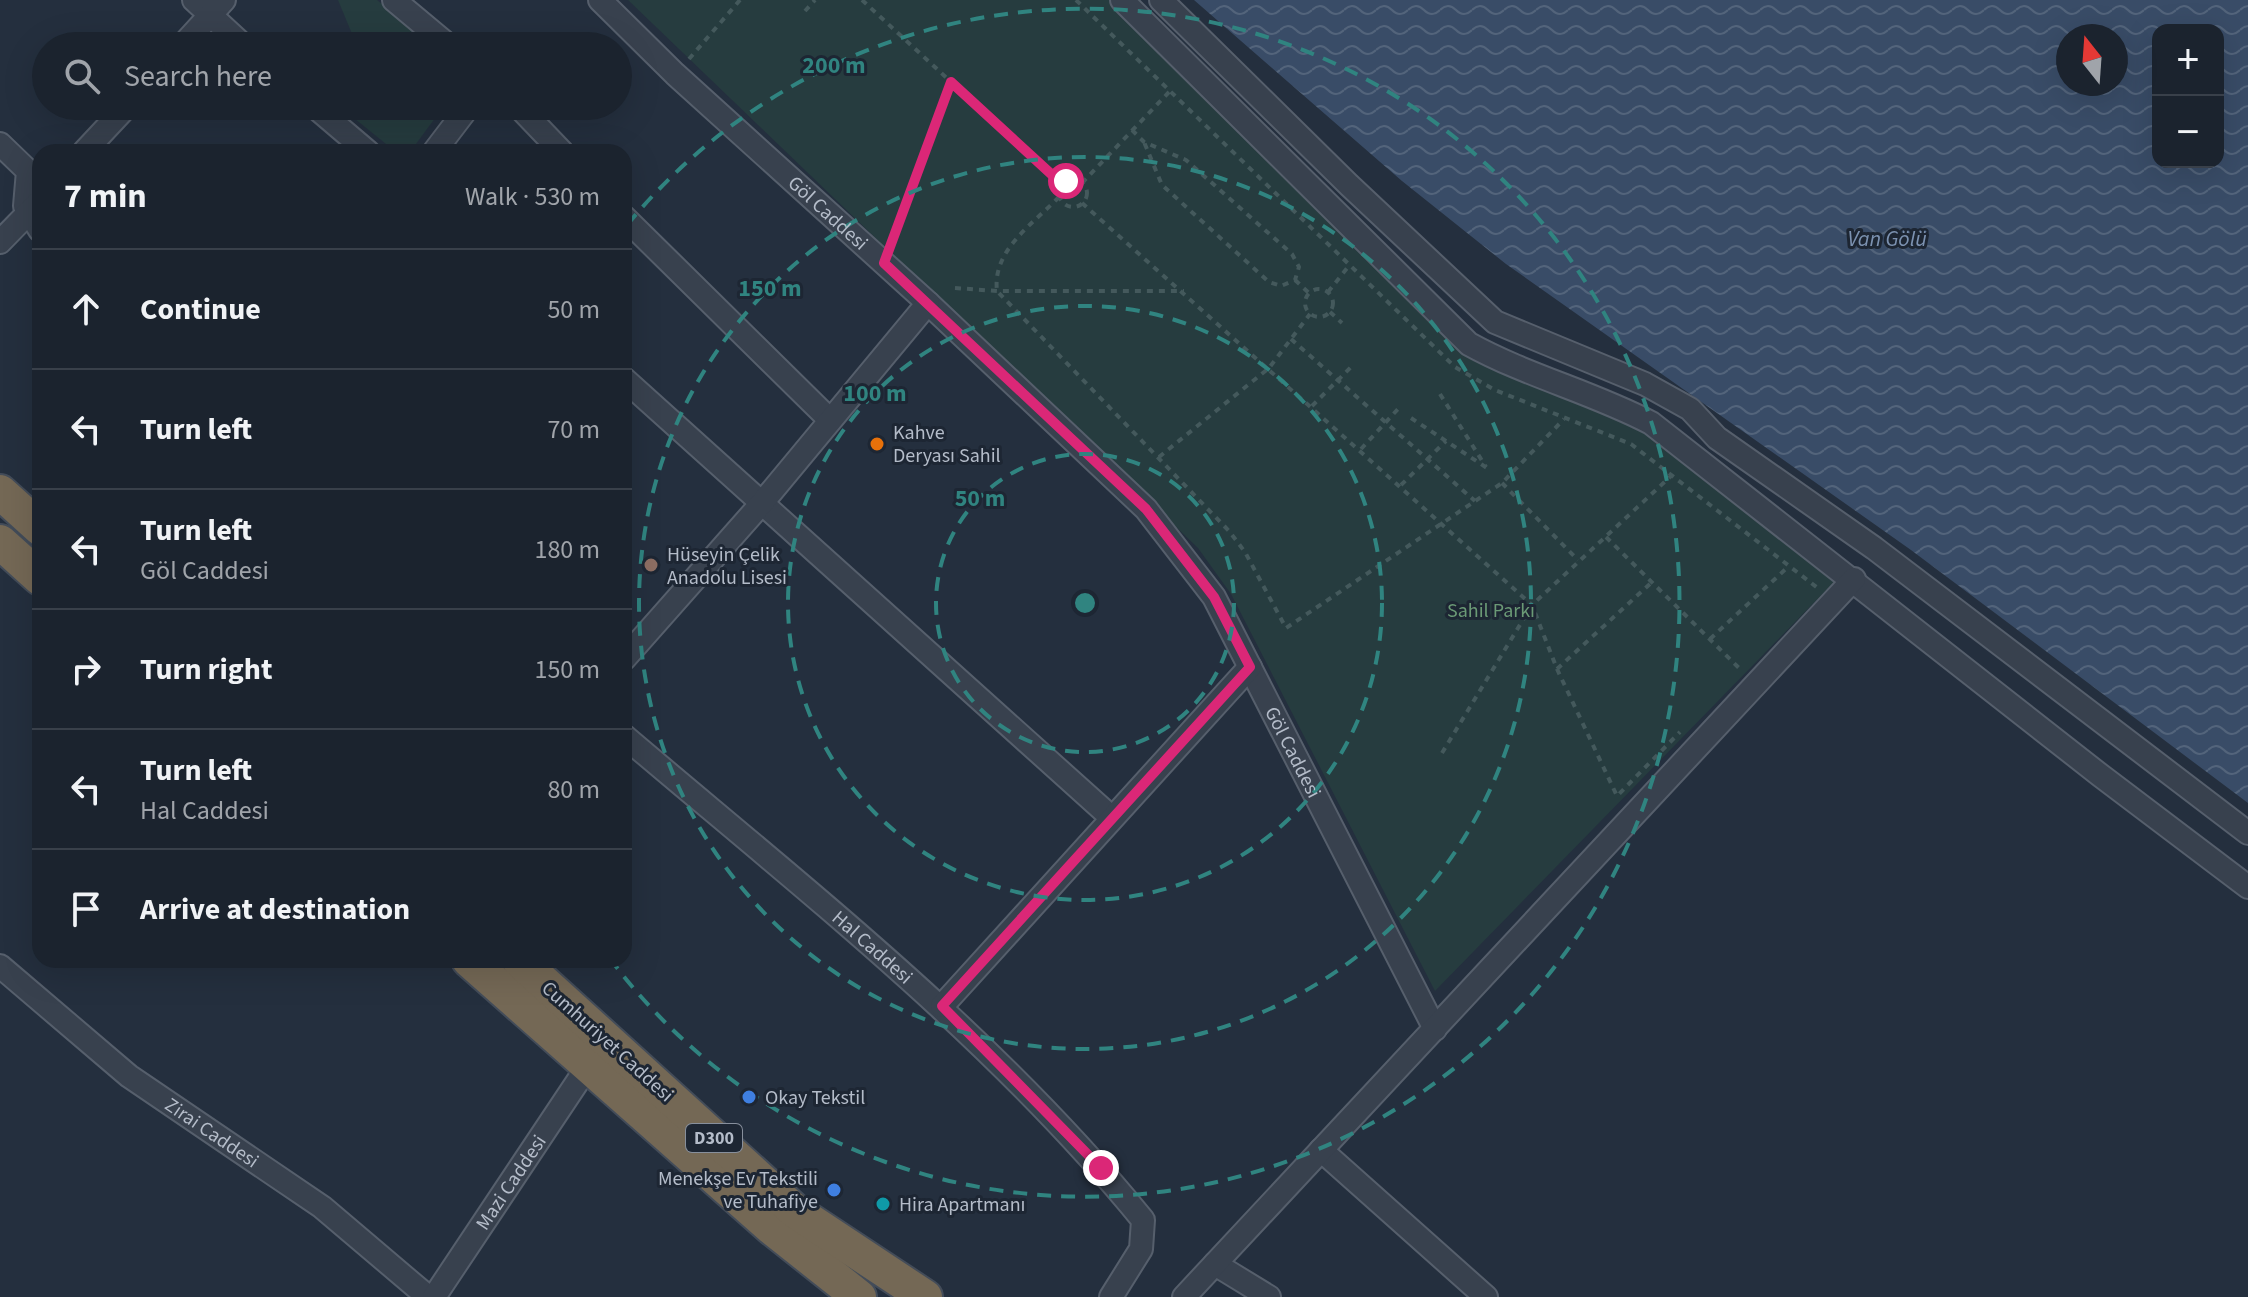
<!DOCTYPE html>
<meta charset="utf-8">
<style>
:root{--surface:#1b232e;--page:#282f3a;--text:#f1f3f6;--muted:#a0a4aa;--line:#39404a}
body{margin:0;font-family:"Source Sans 3",sans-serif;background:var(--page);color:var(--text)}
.controls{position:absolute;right:24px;top:24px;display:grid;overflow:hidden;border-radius:16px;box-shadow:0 8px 32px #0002}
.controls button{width:72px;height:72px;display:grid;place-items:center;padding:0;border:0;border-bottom:2px solid var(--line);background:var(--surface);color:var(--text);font:40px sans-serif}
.compass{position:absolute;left:2056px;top:24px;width:72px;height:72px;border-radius:50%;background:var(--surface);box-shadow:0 8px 32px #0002;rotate:343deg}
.stop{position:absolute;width:24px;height:24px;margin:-18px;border:6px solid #db2777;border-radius:50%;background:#fff}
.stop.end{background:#db2777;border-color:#fff;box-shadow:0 2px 8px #0008}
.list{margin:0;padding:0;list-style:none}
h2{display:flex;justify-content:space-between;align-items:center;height:104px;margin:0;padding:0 32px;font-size:34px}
h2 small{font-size:26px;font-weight:400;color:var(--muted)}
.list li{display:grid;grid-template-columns:52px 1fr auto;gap:24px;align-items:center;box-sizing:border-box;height:120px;padding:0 32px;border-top:2px solid var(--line)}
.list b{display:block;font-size:30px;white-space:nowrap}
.list p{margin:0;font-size:26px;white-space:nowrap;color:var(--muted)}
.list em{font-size:26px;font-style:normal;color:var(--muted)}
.icon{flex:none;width:44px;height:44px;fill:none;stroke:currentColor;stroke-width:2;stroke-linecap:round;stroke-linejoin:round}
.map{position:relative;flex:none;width:2248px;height:1297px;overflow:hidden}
.search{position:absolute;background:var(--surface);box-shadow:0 8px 32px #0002;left:32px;top:32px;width:600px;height:88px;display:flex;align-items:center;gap:20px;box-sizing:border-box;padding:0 28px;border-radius:44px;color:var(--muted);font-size:30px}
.panel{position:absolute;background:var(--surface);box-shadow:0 8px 32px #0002;left:32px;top:144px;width:600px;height:824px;border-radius:24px}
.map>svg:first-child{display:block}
</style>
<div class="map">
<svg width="2248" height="1297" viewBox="0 0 2248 1297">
<defs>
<pattern id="water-waves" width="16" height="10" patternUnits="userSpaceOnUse" patternTransform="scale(2)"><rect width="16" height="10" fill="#394c67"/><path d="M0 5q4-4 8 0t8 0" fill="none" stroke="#53647b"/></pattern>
</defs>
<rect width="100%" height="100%" fill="#242f3e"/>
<g fill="#263c3f">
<path d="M338 0H377L433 46H357Z"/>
<path d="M628 0H1110L1472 360 1640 430 1837 579 1435 991 1231 594 1198 548Z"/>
<path d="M339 106H444L410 152H396Z"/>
</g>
<path fill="url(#water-waves)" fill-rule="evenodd" d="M1194 0H2248V803L1911 550 1506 264 1402 181ZM2158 30H2218V162H2158ZM2068 36H2116V84H2068Z"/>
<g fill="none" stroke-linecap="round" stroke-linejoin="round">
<g stroke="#565f6c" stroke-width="26">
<g id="minor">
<path d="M194 0 244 46"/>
<path d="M394 0 449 46"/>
<path id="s1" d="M600 0 675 74 928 303 1146 509 1214 597 1435 1029"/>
<path d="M1122 0 1469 344C1527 376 1592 392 1651 423L2100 775 2248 887"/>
<path d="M1161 0 1349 185 1495 322 1645 384 1690 409 1717 438 1874 548 2248 833"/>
<path d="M182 46 224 0"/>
<path d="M314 106 368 152"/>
<path d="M518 106 562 152"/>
<path d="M0 144 28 171 25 206 40 230"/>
<path d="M84 152 127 106"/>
<path d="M434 152 469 106"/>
<path d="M624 217 830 420"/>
<path d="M0 242 38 203"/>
<path d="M624 379 1112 818"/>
<path d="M624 659 762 503 928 303"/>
<path id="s2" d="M624 736C804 889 993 1036 1143 1220L1141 1249 1111 1297"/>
<path id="s3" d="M0 966 129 1076 322 1207 428 1297"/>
<path d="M942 1006 1250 667"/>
<path d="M1321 1150 1486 1297"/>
<path d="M1215 1264 1269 1297"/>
<path id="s4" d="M434 1297 588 1066"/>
<path d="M1184 1297 1854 579"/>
</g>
</g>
<g stroke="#434c59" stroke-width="38">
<g id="highway">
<path d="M0 492 40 528"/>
<path d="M0 542 40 578"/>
<path d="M469 960 772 1228 859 1297"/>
<path d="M519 960 795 1211 925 1297"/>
</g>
</g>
<g stroke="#44595c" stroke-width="4" stroke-dasharray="6 6" stroke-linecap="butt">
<path d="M862 0 1062 184"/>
<path d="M1076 0 1455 367 1495 390 1631 444 1819 589"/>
<path d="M805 11 815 0"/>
<path d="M689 59 740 0"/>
<path d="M1132 130 1144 142 1186 160 1292 254 1299 267 1295 280 1281 286 1269 282 1162 185 1144 142"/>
<circle cx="1073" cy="193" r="14"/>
<path d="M1082 183 1169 92"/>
<path d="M1059 197C1033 224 992 250 997 291L1229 531 1245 552 1286 628 1502 483 1564 419"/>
<path d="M1082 203 1532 605 1557 669 1617 796 1680 732"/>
<path d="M891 245 951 82"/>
<path d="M1295 280 1309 293"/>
<path d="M955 288 997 291H1184"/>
<circle cx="1319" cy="303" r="14"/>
<path d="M1328 292 1348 267"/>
<path d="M1330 312 1342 323"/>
<path d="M1291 339 1475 501"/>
<path d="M1440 394 1486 467"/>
<path d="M1312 406 1352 366"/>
<path d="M1411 418 1487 468"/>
<path d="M1361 449 1398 409"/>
<path d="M1159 457 1269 368 1310 314"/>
<path d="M1502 483 1578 560"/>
<path d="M1401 485 1446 441"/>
<path d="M1606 537 1741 670"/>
<path d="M1710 639 1789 566"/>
<path d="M1557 669 1652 582"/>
<path d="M1442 753 1532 605 1671 476"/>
</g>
<use href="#minor" stroke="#38414e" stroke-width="22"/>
<use href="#highway" stroke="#746855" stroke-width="34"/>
</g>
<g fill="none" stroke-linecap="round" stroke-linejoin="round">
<path stroke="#db2777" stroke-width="10" d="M1066 181 1062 184 951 82 884 263 1146 509 1214 597 1250 667 942 1006 1101 1168"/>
</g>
<g fill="none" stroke="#308480" stroke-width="4" stroke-dasharray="14 10">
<circle cx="1085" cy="603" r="149"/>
<circle cx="1085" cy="603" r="297"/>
<circle cx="1085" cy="603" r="446"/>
<path d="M627 225A594 594 0 1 1 611 960"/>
</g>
<circle fill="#e8710a" stroke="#1d2633" stroke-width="3" cx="877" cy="444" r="8"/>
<circle fill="#8d6e63" stroke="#1d2633" stroke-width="3" cx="651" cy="565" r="8"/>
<g fill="#3f7fe0" stroke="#1d2633" stroke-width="3">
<circle cx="749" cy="1097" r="8"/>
<circle cx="834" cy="1190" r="8"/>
</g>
<circle fill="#0f9aa8" stroke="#1d2633" stroke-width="3" cx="883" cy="1204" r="8"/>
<g text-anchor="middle" stroke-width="6" stroke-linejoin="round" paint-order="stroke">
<rect fill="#1d2633" stroke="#878f9c" stroke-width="2" x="686" y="1124" width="56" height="28" rx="6"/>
<g font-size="18" font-weight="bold" fill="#b4bcc9">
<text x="714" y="1144">D300</text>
</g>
<g font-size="20" fill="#b4bcc9" stroke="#1d2633">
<text dy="7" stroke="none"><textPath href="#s1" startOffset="312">Göl Caddesi</textPath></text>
<text dy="7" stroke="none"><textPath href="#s1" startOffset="1032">Göl Caddesi</textPath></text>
<text dy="7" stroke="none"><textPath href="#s2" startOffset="326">Hal Caddesi</textPath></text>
<text transform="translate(608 1041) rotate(42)" y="7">Cumhuriyet Caddesi</text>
<text dy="7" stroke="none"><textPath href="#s3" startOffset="270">Zirai Caddesi</textPath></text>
<text dy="7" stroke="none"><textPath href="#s4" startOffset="138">Mazi Caddesi</textPath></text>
</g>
<g font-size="20" fill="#b4bcc9" stroke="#1d2633" text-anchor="start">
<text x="893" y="439">Kahve<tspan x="893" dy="23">Deryası Sahil</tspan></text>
<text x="667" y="561">Hüseyin Çelik<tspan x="667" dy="23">Anadolu Lisesi</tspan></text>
<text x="765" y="1104">Okay Tekstil</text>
<text x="818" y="1185" text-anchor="end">Menekşe Ev Tekstili<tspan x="818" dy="23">ve Tuhafiye</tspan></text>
<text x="899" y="1211">Hira Apartmanı</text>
</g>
<g font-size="20" fill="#6b9a76" stroke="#1d2633">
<text x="1491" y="617">Sahil Parkı</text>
</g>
<g font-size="22" font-style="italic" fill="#7c92b1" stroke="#1d2633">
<text x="1887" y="246">Van Gölü</text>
</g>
</g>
<circle cx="1085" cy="603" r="12" fill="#308480" stroke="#1d2633" stroke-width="4"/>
<g font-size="24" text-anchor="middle" font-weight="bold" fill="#308480" stroke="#1d2633" stroke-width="6" stroke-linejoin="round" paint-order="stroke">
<text x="834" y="73">200 m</text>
<text x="770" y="296">150 m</text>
<text x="875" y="401">100 m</text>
<text x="980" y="506">50 m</text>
</g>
</svg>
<div class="controls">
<button>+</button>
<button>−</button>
</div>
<svg class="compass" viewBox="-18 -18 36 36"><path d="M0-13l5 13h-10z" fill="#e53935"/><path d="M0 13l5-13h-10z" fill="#a0a4aa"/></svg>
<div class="stop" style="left:1066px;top:181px"></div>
<div class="stop end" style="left:1101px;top:1168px"></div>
<div class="search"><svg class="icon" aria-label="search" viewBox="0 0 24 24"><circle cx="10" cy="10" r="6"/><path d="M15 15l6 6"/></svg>Search here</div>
<section class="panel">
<h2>7 min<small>Walk · 530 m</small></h2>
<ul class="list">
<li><svg class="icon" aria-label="ahead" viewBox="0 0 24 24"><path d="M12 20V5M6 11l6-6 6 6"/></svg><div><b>Continue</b></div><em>50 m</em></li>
<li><svg class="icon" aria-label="left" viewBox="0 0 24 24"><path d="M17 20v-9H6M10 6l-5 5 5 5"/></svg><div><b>Turn left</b></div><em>70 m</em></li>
<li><svg class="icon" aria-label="left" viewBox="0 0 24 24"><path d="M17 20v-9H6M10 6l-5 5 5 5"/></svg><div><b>Turn left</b><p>Göl Caddesi</p></div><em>180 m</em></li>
<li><svg class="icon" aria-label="right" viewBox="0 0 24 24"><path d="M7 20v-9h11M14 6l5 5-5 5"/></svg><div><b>Turn right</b></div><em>150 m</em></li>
<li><svg class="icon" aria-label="left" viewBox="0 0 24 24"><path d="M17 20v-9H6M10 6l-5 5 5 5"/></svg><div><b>Turn left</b><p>Hal Caddesi</p></div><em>80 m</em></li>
<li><svg class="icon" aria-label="arrive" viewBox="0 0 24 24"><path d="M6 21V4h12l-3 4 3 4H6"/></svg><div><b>Arrive at destination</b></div></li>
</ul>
</section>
</div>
